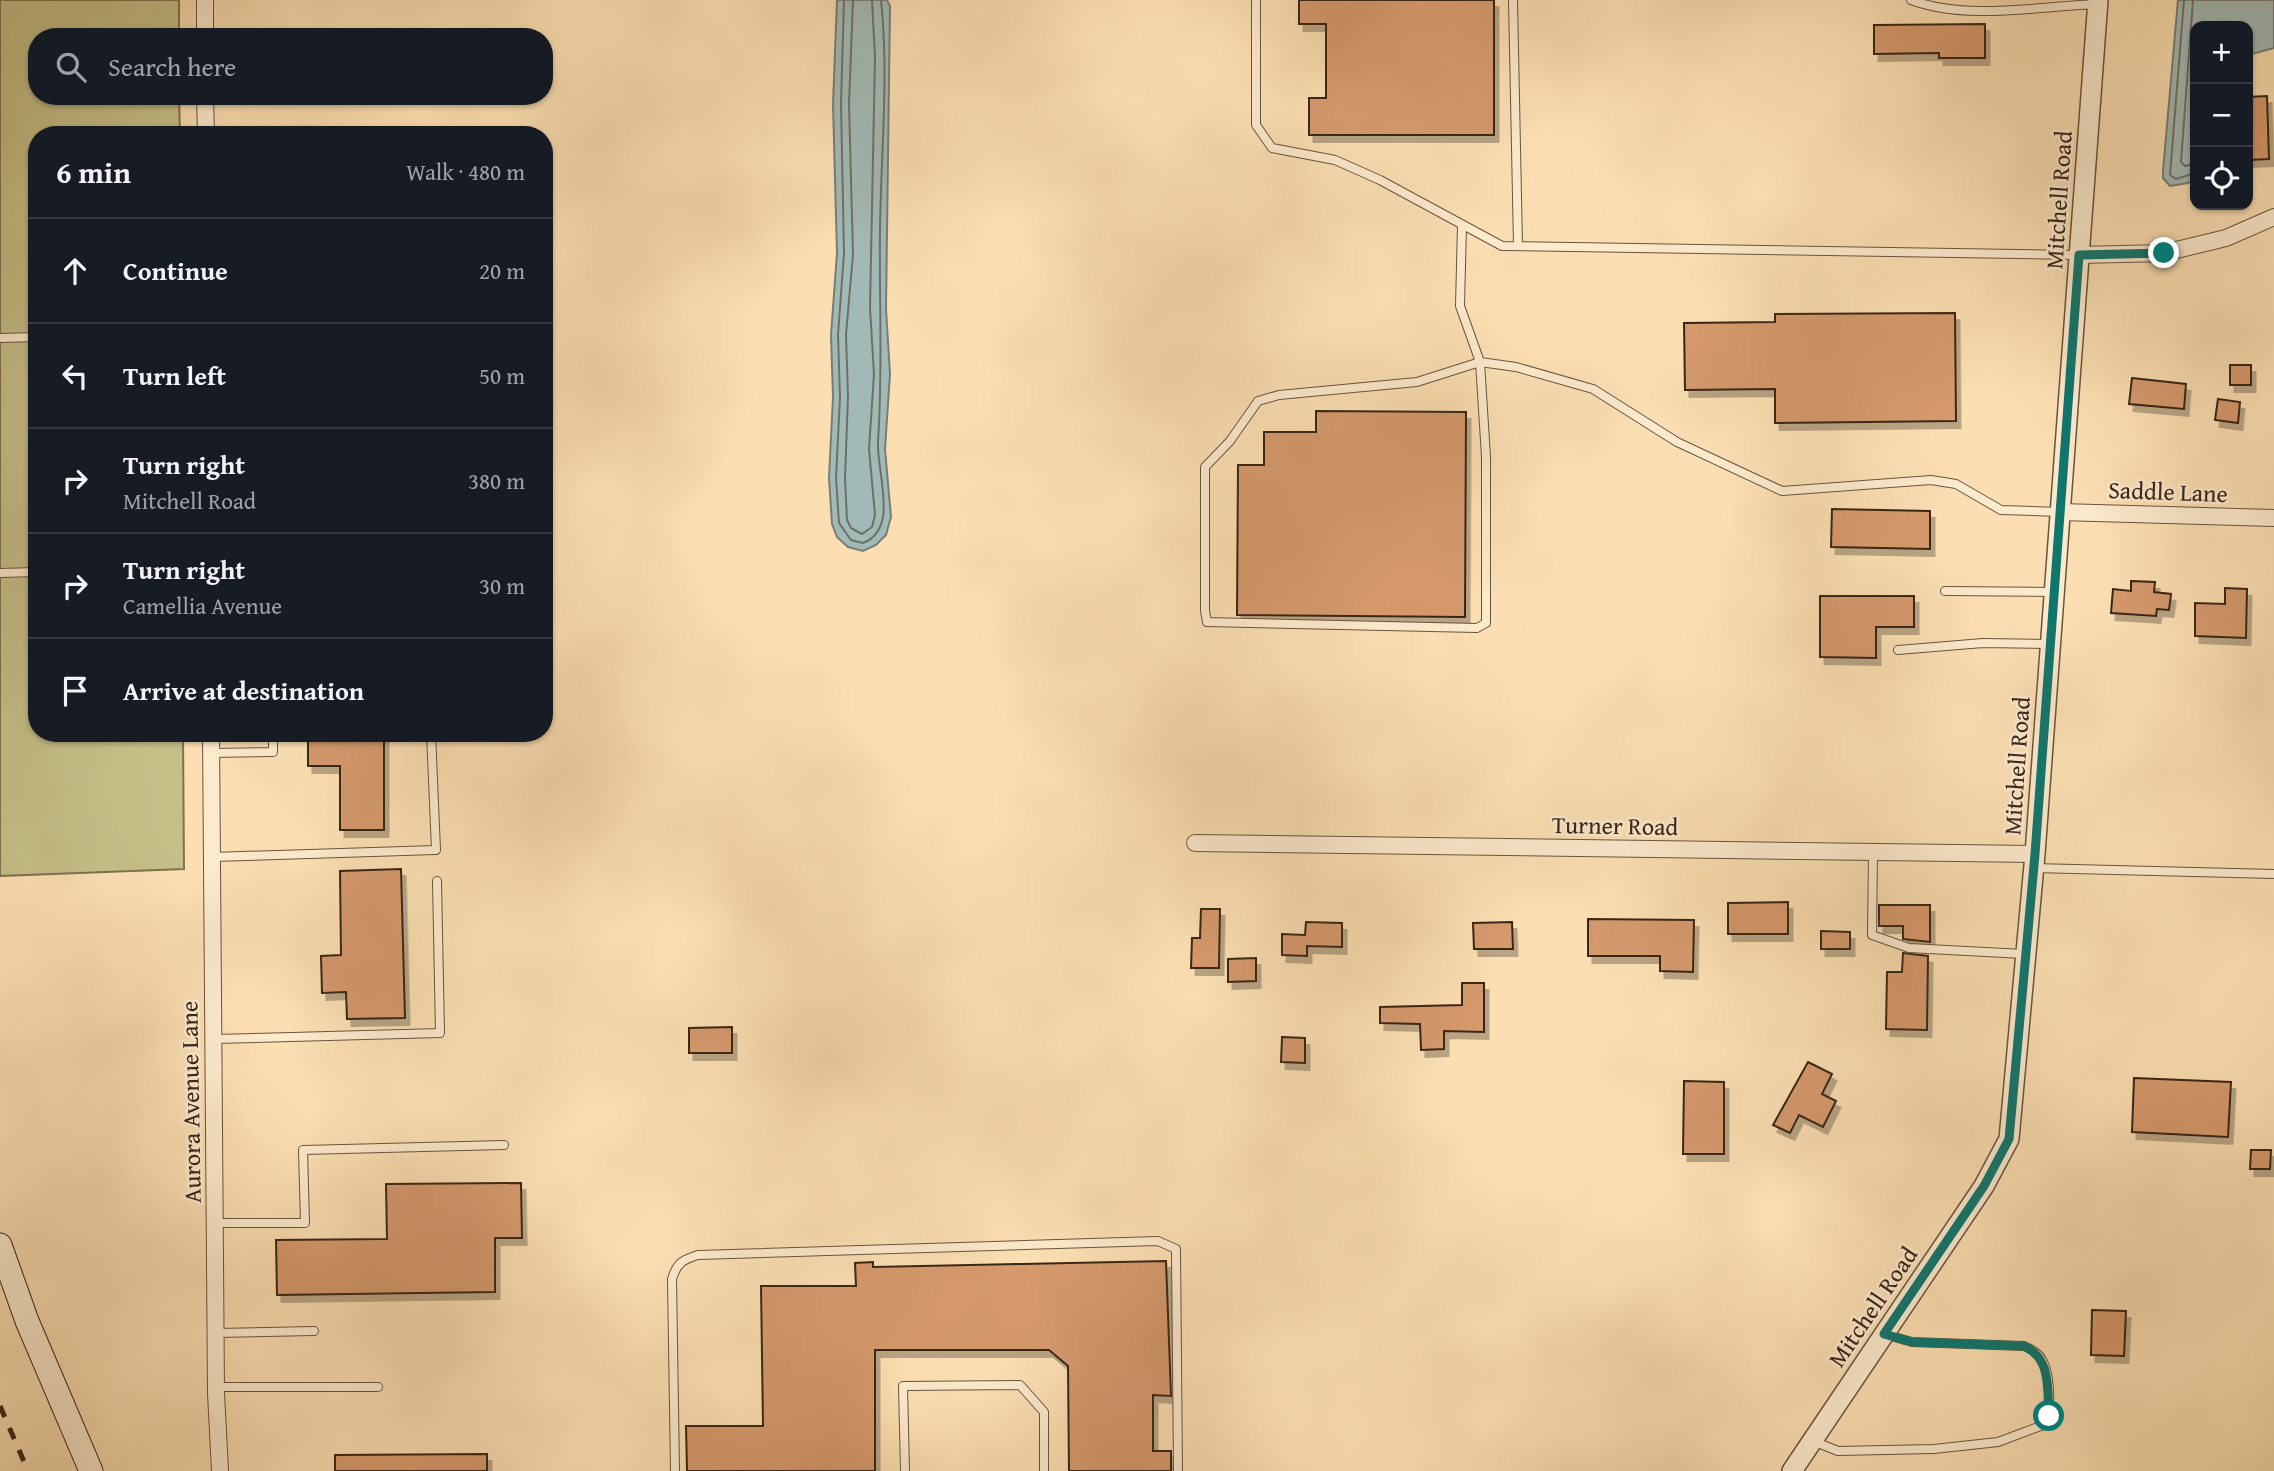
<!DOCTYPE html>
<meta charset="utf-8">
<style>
:root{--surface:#171b24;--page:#20242c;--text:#f1f3f6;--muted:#9ea1a6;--line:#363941}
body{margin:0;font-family:"Gentium Book Plus",serif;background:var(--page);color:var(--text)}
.controls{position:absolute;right:21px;top:21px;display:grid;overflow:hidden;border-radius:14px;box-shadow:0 2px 5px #0004}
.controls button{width:63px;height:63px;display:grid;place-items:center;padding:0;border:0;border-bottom:2px solid var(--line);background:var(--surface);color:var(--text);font:35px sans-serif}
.stop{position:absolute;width:21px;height:21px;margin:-16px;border:5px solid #0f766e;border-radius:50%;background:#fff}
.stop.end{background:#0f766e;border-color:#fff;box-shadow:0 2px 7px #0008}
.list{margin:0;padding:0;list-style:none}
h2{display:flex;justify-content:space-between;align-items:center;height:91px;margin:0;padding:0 28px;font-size:30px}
h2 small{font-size:23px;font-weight:400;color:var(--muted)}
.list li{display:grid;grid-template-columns:46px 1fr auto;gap:21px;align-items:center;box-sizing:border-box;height:105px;padding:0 28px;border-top:2px solid var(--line)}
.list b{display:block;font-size:26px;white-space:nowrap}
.list p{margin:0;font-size:23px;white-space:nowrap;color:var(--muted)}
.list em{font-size:23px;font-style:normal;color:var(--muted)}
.icon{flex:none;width:38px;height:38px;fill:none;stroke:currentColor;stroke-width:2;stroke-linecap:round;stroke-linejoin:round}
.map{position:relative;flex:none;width:2274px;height:1471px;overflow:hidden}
.search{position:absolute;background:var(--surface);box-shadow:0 2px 5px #0004;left:28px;top:28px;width:525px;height:77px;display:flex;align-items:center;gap:18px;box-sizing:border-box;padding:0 24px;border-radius:28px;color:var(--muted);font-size:26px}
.panel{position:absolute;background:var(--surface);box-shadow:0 2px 5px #0004;left:28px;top:126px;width:525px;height:616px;border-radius:28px}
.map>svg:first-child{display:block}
</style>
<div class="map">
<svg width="2274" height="1471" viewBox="0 0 2274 1471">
<defs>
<filter id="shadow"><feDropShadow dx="4.5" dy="7" stdDeviation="0" flood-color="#0004"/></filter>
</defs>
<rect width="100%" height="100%" fill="#fbdfb2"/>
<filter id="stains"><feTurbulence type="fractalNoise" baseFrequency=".00286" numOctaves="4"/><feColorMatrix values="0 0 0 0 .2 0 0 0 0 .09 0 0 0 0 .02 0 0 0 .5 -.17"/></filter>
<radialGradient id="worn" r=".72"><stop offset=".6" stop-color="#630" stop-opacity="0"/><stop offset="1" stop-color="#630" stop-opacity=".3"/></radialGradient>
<path fill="#c5c088" stroke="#7f7250" stroke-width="2" d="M0 0H179V37H37V96H179L180 135H37V733H183L184 869 0 876Z"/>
<g fill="#a2bab6" stroke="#787e77" stroke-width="2">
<path d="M837 0H887L890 6 886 309 890 374 885 449 891 517 886 535 876 545 863 551 848 547 837 537 832 524 829 478 833 397 831 335 837 253 833 104Z"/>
<path d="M2178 0H2274V48L2248 55V26H2195V178L2188 183 2170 186 2163 178V171Z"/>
</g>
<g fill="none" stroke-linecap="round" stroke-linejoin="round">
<g stroke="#6e7068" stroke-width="2">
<path d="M844 0 841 104 844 253 838 335 840 397 836 478 839 523 851 540 863 543C900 529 876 472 878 441 883 370 879 300 880 229 881 153 889 75 881 0"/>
<path d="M853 0 849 104 853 254 846 335 848 397 845 478 847 520 851 528 862 534 872 527 875 515 869 449 874 374 870 308 875 57 872 0"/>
<path d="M2184 0 2170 175 2176 179 2195 173"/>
<path d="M2193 0 2181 162 2185 166 2195 164"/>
</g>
</g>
<g fill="#d5996c" stroke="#392519" stroke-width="2" filter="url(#shadow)">
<path d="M1299 0H1494V135H1309V98H1326V24H1299Z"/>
<path d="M1985 24V58H1939V53L1874 54V25Z"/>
<path d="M2267 96 2269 159 2248 160V97Z"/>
<path d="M1955 313 1956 421 1775 423V389L1685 390 1684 323 1775 322V314Z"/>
<rect x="2230" y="365" width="21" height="20"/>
<path d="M2132 378 2186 384 2184 409 2129 404Z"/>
<path d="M2218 399 2240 402 2238 423 2215 420Z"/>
<path d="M1316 411 1466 412 1465 617 1237 615 1238 465H1264V432H1316Z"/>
<path d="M1832 509 1930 511V549L1831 547Z"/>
<path d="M2131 581 2155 582 2154 592 2171 594 2169 610 2157 609 2156 616 2111 613 2113 589 2131 591Z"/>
<path d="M2225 588 2247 589 2246 638 2195 636V603L2225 604Z"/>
<path d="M1820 596H1914V627H1876V658L1820 657Z"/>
<path d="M339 733H384V830H340V766H308V738H339Z"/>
<path d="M401 869 405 1018 347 1019 346 992 322 993 321 956 341 955 340 871Z"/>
<path d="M1788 902V934H1728V903Z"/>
<path d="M1879 905H1930V942L1903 939V926H1879Z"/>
<path d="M1201 909H1220L1219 968H1191L1192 938H1200Z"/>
<path d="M1588 919 1694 920 1693 972 1660 971V956H1588Z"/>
<path d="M1306 922 1342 923V947L1307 946V956L1282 955V934L1305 935Z"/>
<path d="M1512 922 1513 949H1474L1473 923Z"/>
<path d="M1821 931 1850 932V949H1821Z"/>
<path d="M1903 953 1928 956 1927 1030 1886 1029 1887 972H1902Z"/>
<path d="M1256 958V981L1228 982V959Z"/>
<path d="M1462 983H1484V1032L1444 1031V1049L1421 1050 1420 1024 1380 1023V1007L1462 1005Z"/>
<path d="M732 1027V1053H689V1028Z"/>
<path d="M1282 1037 1305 1038V1063L1281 1062Z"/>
<path d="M1808 1062 1832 1074 1822 1094 1836 1101 1823 1127 1799 1115 1790 1133 1773 1125Z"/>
<path d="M2134 1078 2231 1082 2228 1137 2132 1132Z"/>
<path d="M1684 1081 1724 1082V1154H1683Z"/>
<path d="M2251 1150H2271L2270 1169H2250Z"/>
<path d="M521 1183 522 1238H495V1292L277 1295 276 1240 387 1239 386 1184Z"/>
<path d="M1166 1261 1171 1396 1153 1395V1451H1171V1471H1069L1068 1366 1049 1350H875V1471H687L686 1426H763L761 1286H856L855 1263 873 1262V1267Z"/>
<path d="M2092 1310 2126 1311 2124 1356 2091 1355Z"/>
<path d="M487 1454V1471H335V1455Z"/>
</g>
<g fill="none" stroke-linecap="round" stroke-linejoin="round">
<g stroke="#6a543f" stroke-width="10">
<g id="service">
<path d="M1256 0V125L1272 148 1335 160 1380 180 1502 246 2079 255"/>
<path d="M1513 0 1518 246"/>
<path d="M1911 0C1967 21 2040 6 2098 4"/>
<path d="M1462 225 1460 306 1480 362 1516 367 1593 389 1677 442 1782 491 1931 480 1956 484 2001 510 2060 512"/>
<path d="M0 338 37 337"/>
<path d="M1480 362 1486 457V623L1477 628 1207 622 1205 611V467L1230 441 1258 401 1279 395 1417 382Z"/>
<path d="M0 573 37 572"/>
<path d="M1945 591 2054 592"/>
<path d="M1898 650 1983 643 2049 644"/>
<path d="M211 753 273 752V733"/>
<path d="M1873 852 1872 935 1909 948 2024 954"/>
<path d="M212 857 436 850 431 733"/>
<path d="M2034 868 2274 874"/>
<path d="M214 1039 440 1033 437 881"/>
<path d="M215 1223H305L303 1150 504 1145"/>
<path d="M216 1333 314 1331"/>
<path d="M216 1387H378"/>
<path d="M1813 1441 1838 1451 1934 1449 1998 1442 2046 1424C2051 1410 2050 1377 2044 1364 2040 1354 2033 1350 2024 1346L1912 1342 1884 1334"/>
<path d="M675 1471 672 1279C677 1263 682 1260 698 1255L1158 1241 1176 1249 1178 1471"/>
<path d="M905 1471 903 1386 1020 1385 1044 1412V1471"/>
</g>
</g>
<g stroke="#6a543f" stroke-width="18">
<g id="minor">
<path d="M205 0V37"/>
<path d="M205 96 206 135"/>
<path d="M2079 255 2164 253 2226 238 2274 217"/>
<path d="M2060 512 2274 518"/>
<path d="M211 733 216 1393 220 1471"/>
<path d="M1195 843 2035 854"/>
</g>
</g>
<g stroke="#6a543f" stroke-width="22">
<path id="tertiary" d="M1792 1471 1984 1186 2009 1139 2035 854 2098 0"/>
</g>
<g stroke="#392519" stroke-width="25">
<path id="secondary" d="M0 1245 27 1321 91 1471"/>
</g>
<use href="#service" stroke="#fceacd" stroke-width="8"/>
<use href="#minor" stroke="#fceacd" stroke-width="16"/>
<use href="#tertiary" stroke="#fceacd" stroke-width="19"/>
<use href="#secondary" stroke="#fceacd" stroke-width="23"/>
<path stroke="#392519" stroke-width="5" stroke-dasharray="12 12" stroke-linecap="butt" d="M0 1406 28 1471"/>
</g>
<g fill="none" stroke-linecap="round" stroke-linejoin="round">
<path stroke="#0f766e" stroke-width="9" d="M2049 1416C2047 1389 2052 1359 2024 1346L1912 1342 1884 1334 1984 1186 2009 1139 2035 854 2079 255 2164 253"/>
</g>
<g text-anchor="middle" stroke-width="5" stroke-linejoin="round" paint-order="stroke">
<g font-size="24" fill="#392519" stroke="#fceacd">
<text transform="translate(2059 200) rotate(-86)" y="8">Mitchell Road</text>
<text transform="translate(2168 492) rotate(2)" y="8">Saddle Lane</text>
<text transform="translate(2017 766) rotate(-86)" y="8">Mitchell Road</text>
<text transform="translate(1615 826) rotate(1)" y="8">Turner Road</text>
<text transform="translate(191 1102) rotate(-91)" y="8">Aurora Avenue Lane</text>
<text transform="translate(1873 1307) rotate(-56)" y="8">Mitchell Road</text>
</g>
</g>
<rect width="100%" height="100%" filter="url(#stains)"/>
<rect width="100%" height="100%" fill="url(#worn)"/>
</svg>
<div class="controls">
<button>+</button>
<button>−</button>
<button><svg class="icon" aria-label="locate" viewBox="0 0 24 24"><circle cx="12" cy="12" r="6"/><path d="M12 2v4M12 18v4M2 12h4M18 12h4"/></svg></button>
</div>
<div class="stop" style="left:2049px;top:1416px"></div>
<div class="stop end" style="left:2164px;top:253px"></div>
<div class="search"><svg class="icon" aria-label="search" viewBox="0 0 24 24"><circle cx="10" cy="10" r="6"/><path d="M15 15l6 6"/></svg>Search here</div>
<section class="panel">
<h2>6 min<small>Walk · 480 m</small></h2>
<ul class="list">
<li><svg class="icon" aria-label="ahead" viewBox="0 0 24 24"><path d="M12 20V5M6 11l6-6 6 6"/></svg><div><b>Continue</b></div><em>20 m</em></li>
<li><svg class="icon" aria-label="left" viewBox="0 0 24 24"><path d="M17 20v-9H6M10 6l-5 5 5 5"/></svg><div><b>Turn left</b></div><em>50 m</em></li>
<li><svg class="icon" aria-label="right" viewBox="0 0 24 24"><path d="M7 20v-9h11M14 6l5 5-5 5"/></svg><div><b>Turn right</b><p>Mitchell Road</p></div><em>380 m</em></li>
<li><svg class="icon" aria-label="right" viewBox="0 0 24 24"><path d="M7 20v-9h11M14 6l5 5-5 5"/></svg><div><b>Turn right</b><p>Camellia Avenue</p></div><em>30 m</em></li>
<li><svg class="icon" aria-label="arrive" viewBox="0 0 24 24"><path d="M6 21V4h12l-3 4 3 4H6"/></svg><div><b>Arrive at destination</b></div></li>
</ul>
</section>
</div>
